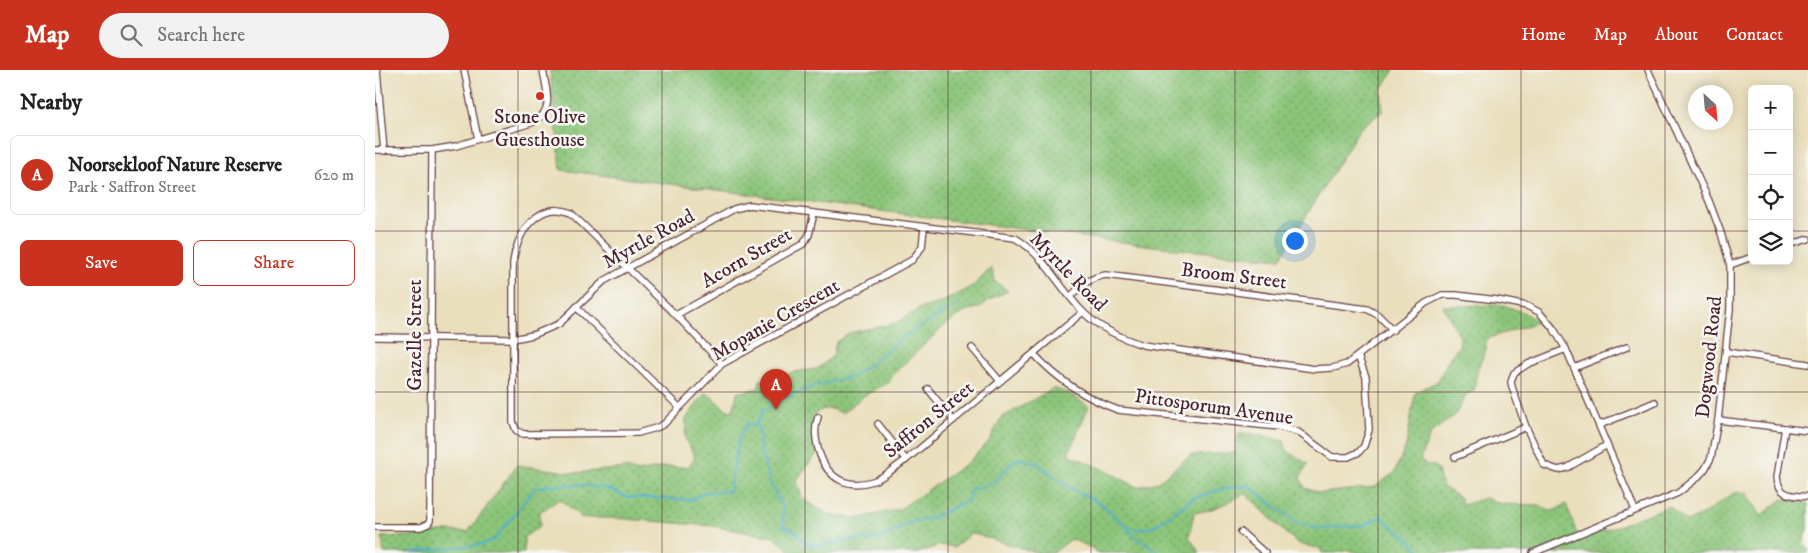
<!DOCTYPE html>
<meta charset="utf-8">
<style>
:root{--surface:#fff;--page:#f2f2f2;--text:#202124;--muted:#757577;--line:#e0e0e0;--accent:#c8321e}
body{margin:0;font-family:"IM FELL DW Pica",serif;background:var(--page);color:var(--text)}
.controls{position:absolute;right:15px;top:15px;display:grid;overflow:hidden;border-radius:8px;box-shadow:0 2px 12px #0003}
.controls button{width:45px;height:45px;display:grid;place-items:center;padding:0;border:0;border-bottom:1px solid var(--line);background:var(--surface);color:var(--text);font:25px sans-serif}
.compass{position:absolute;left:1313px;top:15px;width:45px;height:45px;border-radius:50%;background:var(--surface);box-shadow:0 2px 12px #0003;rotate:154deg}
.you{position:absolute;left:919px;top:170px;width:18px;height:18px;margin:-12px;border:4px solid #fff;border-radius:50%;background:#1a73e8;box-shadow:0 0 0 8px #1a73e833}
.badge{display:grid;place-items:center;width:32px;height:32px;border-radius:50%;background:var(--accent);color:#fff;font-size:16px;font-weight:700}
.pin{position:absolute;translate:-50% -41px;filter:drop-shadow(0 1px 2px #0008)}
.pin::after{content:'';position:absolute;top:26px;width:18px;height:15px;background:inherit;clip-path:polygon(0 0,100% 0,50% 100%)}
.list{margin:0;padding:0;list-style:none}
h2{display:flex;justify-content:space-between;align-items:center;height:65px;margin:0;padding:0 20px;font-size:21px}
h2 small{font-size:16px;font-weight:400;color:var(--muted)}
.list li{display:grid;grid-template-columns:32px 1fr auto;gap:15px;align-items:center;box-sizing:border-box;height:80px;margin:0 10px 10px;padding:0 10px;border:1px solid var(--line);border-radius:8px}
.list b{display:block;font-size:19px;white-space:nowrap}
.list p{margin:0;font-size:16px;white-space:nowrap;color:var(--muted)}
.list em{font-size:16px;font-style:normal;color:var(--muted)}
.actions{display:flex;gap:10px;padding:15px 20px}
.actions a{flex:1;padding:11px 0;border:1px solid var(--accent);border-radius:8px;text-align:center;font-size:18px;color:var(--accent)}
.actions .main{background:var(--accent);color:#fff}
.icon{flex:none;width:28px;height:28px;fill:none;stroke:currentColor;stroke-width:2;stroke-linecap:round;stroke-linejoin:round}
.map{position:relative;flex:none;width:1433px;height:483px;overflow:hidden}
header{display:flex;align-items:center;gap:30px;box-sizing:border-box;height:70px;padding:0 25px;background:var(--accent);color:#fff}
header strong{font-size:24px}
nav{display:flex;gap:28px;margin-inline-start:auto;font-size:18px}
.search{width:350px;height:45px;background:var(--page);display:flex;align-items:center;gap:12px;box-sizing:border-box;padding:0 18px;border-radius:28px;color:var(--muted);font-size:19px}
main{display:flex}
aside{flex:1;background:var(--surface)}
.map>svg:first-child{display:block}
</style>
<header>
<strong>Map</strong>
<div class="search"><svg class="icon" aria-label="search" viewBox="0 0 24 24"><circle cx="10" cy="10" r="6"/><path d="M15 15l6 6"/></svg>Search here</div>
<nav><a>Home</a><a>Map</a><a>About</a><a>Contact</a></nav>
</header>
<main>
<aside>
<h2>Nearby<small></small></h2>
<ul class="list">
<li><span class="badge">A</span><div><b>Noorsekloof Nature Reserve</b><p>Park · Saffron Street</p></div><em>620 m</em></li>
</ul>
<div class="actions"><a class="main">Save</a><a>Share</a></div>
</aside>
<div class="map">
<svg width="1433" height="483" viewBox="0 0 1433 483">
<defs>
<pattern id="grass-dots" width="8" height="8" patternUnits="userSpaceOnUse" patternTransform="scale(1.25)"><rect width="8" height="8" fill="#8bc579"/><path d="M2 2h.1M6 6h.1" fill="none" stroke="#749f63" stroke-width="1.8" stroke-linecap="round"/></pattern>
</defs>
<rect width="100%" height="100%" fill="#f6f6f2"/>
<filter id="ink" filterUnits="userSpaceOnUse"><feTurbulence type="fractalNoise" baseFrequency=".02" numOctaves="2"/><feDisplacementMap in="SourceGraphic" scale="10" xChannelSelector="R" yChannelSelector="G"/><feConvolveMatrix kernelMatrix="1 2 1 2 8 2 1 2 1" color-interpolation-filters="sRGB"/></filter>
<filter id="wash" filterUnits="userSpaceOnUse"><feTurbulence type="fractalNoise" baseFrequency=".0096" numOctaves="4" result="noise"/><feDisplacementMap in="SourceGraphic" scale="20" xChannelSelector="R" yChannelSelector="G"/><feGaussianBlur stdDeviation="1.12" result="paint"/><feColorMatrix in="noise" values="0 0 0 0 0 0 0 0 0 0 0 0 0 0 0 0 0 1.4 0 .05"/><feComposite in="paint" operator="in"/></filter>
<g filter="url(#wash)">
<rect width="100%" height="100%" fill="#eadfbc"/>
<g fill="url(#grass-dots)" stroke="#6a7252">
<path d="M175 0H1019L1006 20 1008 41 985 58 905 189 801 179 186 100Z"/>
<path d="M616 198 620 208 619 211 633 221 614 230 604 238 593 240 570 255 515 307 513 313 490 325 467 343C454 337 448 337 437 346V358L442 383 421 411 428 429 456 446 485 448 525 439 592 393 614 371 626 348 679 318 693 323 714 336 693 384 732 401 762 417 783 412 816 385 860 383 864 363 878 364 909 371 912 381 933 394 925 408 930 418 946 423 1000 417 1019 403 1031 376 1040 323 1063 311 1075 287 1084 276 1085 267 1068 236 1127 235 1148 242 1163 252 1111 269V279L1103 298 1099 321 1092 324 1080 345 1056 363 1045 389 1051 395 1059 396 1063 400 1067 416 1085 428 1087 435 1110 428 1127 434 1163 435 1178 441 1191 434 1204 469 1240 457 1294 436 1312 452 1327 445 1359 423 1372 422 1386 446 1408 429 1433 434V459L1428 474 1433 477V483H985L973 480 961 483H947L945 478 926 475 908 461 870 423C853 433 839 440 819 443L814 467 825 483H722L717 478 696 469 678 483H663L596 463 580 477 565 475 543 483H418L399 467 337 456 238 448H207L185 429 165 442V456L149 467V483H9L7 467 38 466 72 461 93 462 142 395 200 403 251 398 263 402 289 397H313L320 387 310 368 311 349 330 323C341 328 346 340 358 341L362 323 383 318 385 310 403 309 418 302 442 299 458 286 461 272 474 263 521 253 544 239 567 232 597 217Z"/>
</g>
<g fill="none" stroke-linecap="round" stroke-linejoin="round">
<g stroke="#4cadcb" stroke-width="2">
<path d="M381 355 387 342 413 326 443 315 475 307 489 299 528 267 583 234"/>
<path d="M751 456 759 466 786 483"/>
<path d="M36 482 104 475 119 470 160 418 177 415H209L233 419 252 427 315 430 330 422 354 421 364 367 373 354 381 355 385 362V379L395 413 408 439V456L420 461 429 472 443 476 477 470 503 469 540 451 559 447 593 430 596 419 617 414 641 389C662 389 674 403 690 415 703 423 718 428 730 437 741 446 750 459 765 459 782 460 803 437 818 429 835 420 854 418 873 415L907 442 922 453 945 459 988 455 1006 447C1020 459 1036 468 1046 483"/>
</g>
</g>
</g>
<g filter="url(#ink)">
<g fill="none" stroke-linecap="round" stroke-linejoin="round">
<g stroke="#623c41" stroke-width="8">
<g id="street">
<path d="M2 0 9 81"/>
<path d="M89 0 103 69"/>
<path d="M0 80H57L81 76 159 52C180 40 171 20 168 0"/>
<path d="M1414 175 1433 169"/>
<path d="M1355 195 1377 187"/>
<path d="M695 227C706 216 715 207 731 205L992 239 1003 245 1018 260"/>
<path d="M201 237 304 337"/>
<path d="M301 245 428 174 434 165 439 143"/>
<path d="M0 267 138 269 158 265 184 254 229 211 359 139 375 135 640 168C669 184 685 219 708 242 725 259 746 268 768 275L940 299 958 298 972 294 1051 233 1067 225H1081L1122 230 1152 236 1164 242 1178 258 1191 279 1260 440"/>
<path d="M597 278 625 311"/>
<path d="M1191 279 1153 294 1139 303 1136 312 1137 317 1151 357 1169 395 1183 400 1192 398 1232 375"/>
<path d="M1351 282 1433 294"/>
<path d="M659 284C683 310 710 328 743 340L904 357 923 362 957 387H973L984 382 989 376 994 360 991 307 983 286"/>
<path d="M347 294 301 245 196 143C163 129 141 164 138 193V352L141 360 148 364 263 363 281 358 289 354 347 294 537 190 547 177 549 158"/>
<path d="M1199 298 1252 277"/>
<path d="M553 319 578 350"/>
<path d="M443 347C438 360 441 373 445 385 454 409 472 419 498 411 509 408 521 396 531 390L708 242"/>
<path d="M1343 350 1433 361"/>
<path d="M503 354 531 390"/>
<path d="M1225 355 1280 332"/>
<path d="M1410 358 1402 407C1404 427 1416 425 1433 427"/>
<path d="M1080 387 1151 357"/>
<path d="M0 457H46L53 454 55 451 57 80"/>
<path d="M866 462 890 483"/>
<path d="M1158 483 1303 423 1322 408 1330 399 1336 388 1343 350 1355 239V195L1346 163 1334 131 1273 0"/>
</g>
</g>
<use href="#street" stroke="#fff" stroke-width="5.5"/>
</g>
</g>
<path fill="none" stroke="#4a1f2b" stroke-width="1" stroke-opacity="0.55" d="M143 0V483M287 0V483M430 0V483M573 0V483M716 0V483M860 0V483M1003 0V483M1146 0V483M1290 0V483M0 161H1377M1414 161H1433M0 322H1433"/>
<circle fill="#c8321e" stroke="#f6f6f2" stroke-width="2" cx="165" cy="26" r="5"/>
<g text-anchor="middle" stroke-width="5" stroke-linejoin="round" paint-order="stroke">
<g font-size="20" fill="#4a1f2b" stroke="#f6f6f2">
<text x="165" y="53">Stone Olive<tspan x="165" dy="23">Guesthouse</tspan></text>
</g>
<g font-size="20" fill="#4a1f2b" stroke="#f6f6f2">
<text transform="translate(273 168) rotate(-29)" y="7">Myrtle Road</text>
<text transform="translate(371 187) rotate(-30)" y="7">Acorn Street</text>
<text transform="translate(694 201) rotate(46)" y="7">Myrtle Road</text>
<text transform="translate(859 205) rotate(7)" y="7">Broom Street</text>
<text transform="translate(400 249) rotate(-30)" y="7">Mopanie Crescent</text>
<text transform="translate(39 265) rotate(-90)" y="7">Gazelle Street</text>
<text transform="translate(1333 287) rotate(-84)" y="7">Dogwood Road</text>
<text transform="translate(839 336) rotate(8)" y="7">Pittosporum Avenue</text>
<text transform="translate(553 349) rotate(-39)" y="7">Saffron Street</text>
</g>
</g>
</svg>
<div class="controls">
<button>+</button>
<button>−</button>
<button><svg class="icon" aria-label="locate" viewBox="0 0 24 24"><circle cx="12" cy="12" r="6"/><path d="M12 2v4M12 18v4M2 12h4M18 12h4"/></svg></button>
<button><svg class="icon" aria-label="layers" viewBox="0 0 24 24"><path d="M12 4l9 5-9 5-9-5zM3 14l9 5 9-5"/></svg></button>
</div>
<svg class="compass" viewBox="-18 -18 36 36"><path d="M0-13l5 13h-10z" fill="#e53935"/><path d="M0 13l5-13h-10z" fill="#757577"/></svg>
<div class="you"></div>
<div class="pin badge" style="left:401px;top:340px">A</div>
</div>
</main>
